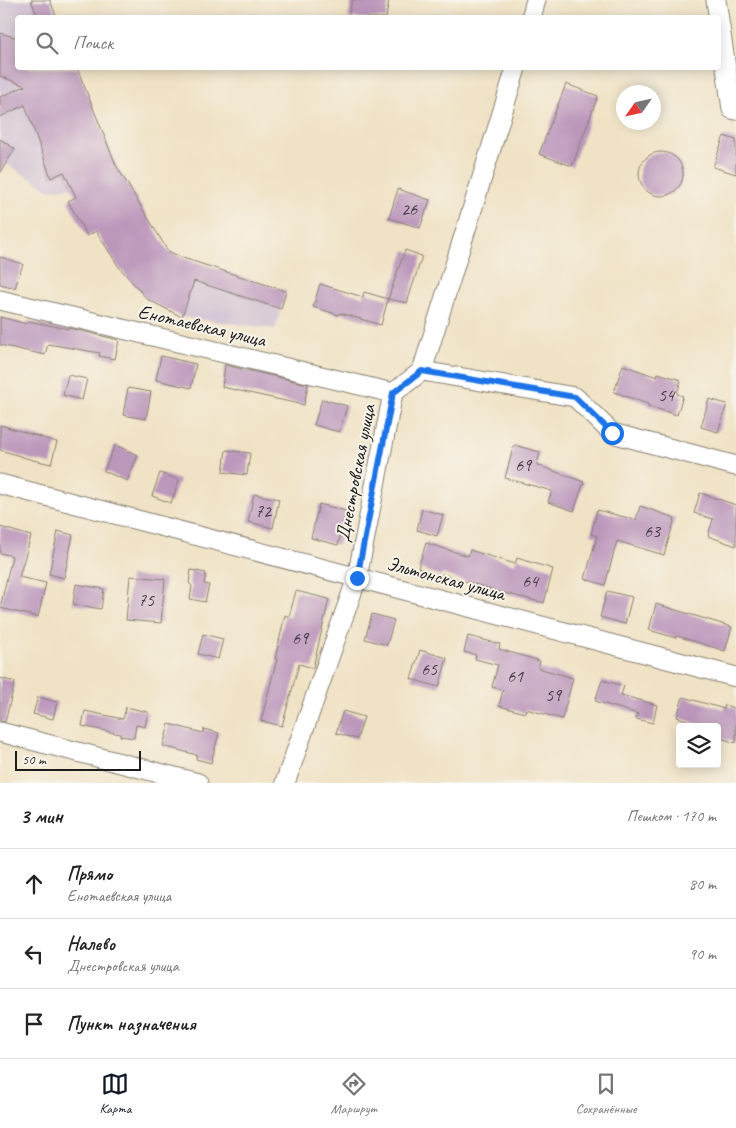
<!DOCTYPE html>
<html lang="ru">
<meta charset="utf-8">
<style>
:root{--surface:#fff;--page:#f2f2f2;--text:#222;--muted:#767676;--line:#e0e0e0;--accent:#111827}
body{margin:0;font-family:Caveat,sans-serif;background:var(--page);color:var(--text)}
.controls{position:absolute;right:15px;bottom:15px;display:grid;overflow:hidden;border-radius:5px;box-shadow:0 2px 12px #0003}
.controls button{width:45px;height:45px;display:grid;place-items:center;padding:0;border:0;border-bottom:1px solid var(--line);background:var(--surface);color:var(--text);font:25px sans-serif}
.compass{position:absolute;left:616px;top:85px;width:45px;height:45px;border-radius:50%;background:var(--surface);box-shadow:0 2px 12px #0003;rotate:236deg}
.scale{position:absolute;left:15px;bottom:12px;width:126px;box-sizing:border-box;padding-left:5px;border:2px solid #1c1c1c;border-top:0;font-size:14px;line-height:18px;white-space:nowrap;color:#1c1c1c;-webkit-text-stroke:4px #f7f3e8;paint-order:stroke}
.stop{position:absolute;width:15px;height:15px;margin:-11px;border:4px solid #1a73e8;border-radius:50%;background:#fff}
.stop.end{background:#1a73e8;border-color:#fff;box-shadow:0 1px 5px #0008}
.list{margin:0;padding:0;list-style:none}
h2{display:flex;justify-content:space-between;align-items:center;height:65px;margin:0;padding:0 20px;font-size:21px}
h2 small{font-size:16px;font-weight:400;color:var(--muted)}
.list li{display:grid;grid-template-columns:32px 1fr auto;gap:15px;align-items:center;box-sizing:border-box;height:70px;padding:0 20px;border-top:1px solid var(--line)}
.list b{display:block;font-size:19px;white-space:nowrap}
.list p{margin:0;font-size:16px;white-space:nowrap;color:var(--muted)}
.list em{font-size:16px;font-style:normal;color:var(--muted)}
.icon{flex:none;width:28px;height:28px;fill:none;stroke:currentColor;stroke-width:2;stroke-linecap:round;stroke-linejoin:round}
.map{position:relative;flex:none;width:736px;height:783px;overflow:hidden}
.search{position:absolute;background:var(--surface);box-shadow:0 2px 12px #0003;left:15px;right:15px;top:15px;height:55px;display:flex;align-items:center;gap:12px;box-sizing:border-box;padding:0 18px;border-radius:5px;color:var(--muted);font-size:19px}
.sheet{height:275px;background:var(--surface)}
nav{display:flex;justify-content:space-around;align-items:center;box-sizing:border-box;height:70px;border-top:1px solid var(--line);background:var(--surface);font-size:14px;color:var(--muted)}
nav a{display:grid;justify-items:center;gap:2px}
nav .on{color:var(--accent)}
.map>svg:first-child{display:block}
</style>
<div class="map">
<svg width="736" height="783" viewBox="0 0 736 783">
<rect width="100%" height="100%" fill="#f7f3e8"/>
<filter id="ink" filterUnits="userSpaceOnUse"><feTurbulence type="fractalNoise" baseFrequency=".02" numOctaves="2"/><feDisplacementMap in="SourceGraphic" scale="10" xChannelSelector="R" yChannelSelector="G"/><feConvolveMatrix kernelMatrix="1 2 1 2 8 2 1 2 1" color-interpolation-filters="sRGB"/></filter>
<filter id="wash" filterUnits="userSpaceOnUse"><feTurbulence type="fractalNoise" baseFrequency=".0096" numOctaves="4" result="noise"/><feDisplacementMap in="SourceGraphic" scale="20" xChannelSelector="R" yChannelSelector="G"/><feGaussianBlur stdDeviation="1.12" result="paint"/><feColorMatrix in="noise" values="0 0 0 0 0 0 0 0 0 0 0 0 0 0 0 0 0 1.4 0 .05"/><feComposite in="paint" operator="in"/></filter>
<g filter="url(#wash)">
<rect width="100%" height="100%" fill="#f0e2c5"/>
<path fill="#cebed1" d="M0 0H51L58 17 18 18V68H77L116 165 168 251 183 258 286 291 275 329 182 317 147 299 119 267 96 231 87 236 68 201 76 196 71 187 50 190 0 160Z"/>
<g id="blocks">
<g fill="#bc97bc">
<path d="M31 0H50L57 18H38Z"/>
<path d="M352 0H389L386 18H348Z"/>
<path d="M0 33 18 38V68H77L116 165 168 251 183 258 286 291 281 309 194 281 182 317 147 299 119 267 96 231 87 236 68 201 76 197 64 172 51 178 25 105 0 117V97L25 86 0 76Z"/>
<path d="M566 84 598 96 572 166 539 154Z"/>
<path d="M724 136 736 140V174L713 167Z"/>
<path d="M0 139 15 149 0 173Z"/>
<circle cx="661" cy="174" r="22"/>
<path d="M398 189 430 200 420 228 389 218Z"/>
<path d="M405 250 422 256 407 303 388 299Z"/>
<path d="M0 257 23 264 15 288 0 284Z"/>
<path d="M320 284 363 297 364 292 388 299 381 325 340 313 339 315 313 307Z"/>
<path d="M0 317 27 324 28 321 69 329V328L119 340 115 359 99 356 100 353 48 344 45 355 0 345Z"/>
<path d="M161 356 196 364 191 388 156 380Z"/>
<path d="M225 365 308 384 304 405 222 387Z"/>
<path d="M623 365 657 377 658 373 681 380 677 394 683 396 677 415 648 406V404L614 392Z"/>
<path d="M68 375 87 379 82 400 63 395Z"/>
<path d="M128 388 151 392 146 419 123 415Z"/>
<path d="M322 399 347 406 339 432 314 425Z"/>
<path d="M709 399 727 404 718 432 701 427Z"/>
<path d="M0 425 57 442 51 464 33 460 0 450Z"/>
<path d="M115 445 138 455 127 481 104 471Z"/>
<path d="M514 445 540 452 537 465 584 482 574 511 548 502 552 491 505 478Z"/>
<path d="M226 450 250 453 247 475 223 472Z"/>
<path d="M160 473 179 480 171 503 152 496Z"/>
<path d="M700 493 736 505V546L708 536 713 519 694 513Z"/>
<path d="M254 494 279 499 273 528 248 522Z"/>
<path d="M319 504 346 511 338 545 311 538Z"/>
<path d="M640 506 675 518 664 555 617 541 605 585 585 579 597 536 591 534 597 510 636 520Z"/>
<path d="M422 509 443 515 437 536 417 530Z"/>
<path d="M0 527 31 536 19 577 46 583 38 617 0 608 12 556 0 553Z"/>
<path d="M58 531 73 535 64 578 49 574Z"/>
<path d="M426 543 468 556 470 550 515 564 517 558 553 569 544 603 497 591 442 574 441 576 418 568Z"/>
<path d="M191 570 206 573 204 584 209 585 205 602 190 599 192 586 189 583Z"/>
<path d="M130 576 165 579 161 623 126 620Z"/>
<path d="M76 584 104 589 101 609 73 604Z"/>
<path d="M296 591 329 599 313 668 299 664 282 726 261 721 277 659H275L285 615 289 617Z"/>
<path d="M607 591 632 597 625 624 600 617Z"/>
<path d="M656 604 732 627 725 651 677 636 676 638 649 630Z"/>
<path d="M372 614 394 620 387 645 365 639Z"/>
<path d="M203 634 223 639 218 659 198 654Z"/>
<path d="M468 636 500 644 499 649 540 661 538 668 573 678 562 719 526 709 525 713 499 706 503 690 492 687 498 665 475 659 476 655 464 652Z"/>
<path d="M420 650 447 658 439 687 411 679Z"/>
<path d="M0 678 15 682 5 722 0 721Z"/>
<path d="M602 680 624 686 621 695 657 705 653 723 636 719 638 714 595 701Z"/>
<path d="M38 697 57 702 53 719 33 714Z"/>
<path d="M683 697 724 709 725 705 736 709V743L717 737V727H708L677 717Z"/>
<path d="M126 707 148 712 145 727 136 725 134 738 120 736V734L82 726 85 711 123 719Z"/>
<path d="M343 711 364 717 357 739 336 733Z"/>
<path d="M169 724 203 733 204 729 219 733 211 763 196 759 197 755 163 746Z"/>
</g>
</g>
</g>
<g filter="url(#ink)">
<use href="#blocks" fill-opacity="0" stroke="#867f70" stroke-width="1"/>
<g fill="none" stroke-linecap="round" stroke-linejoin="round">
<g stroke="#867f70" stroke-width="21">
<g id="minor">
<path d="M716 0 732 109 736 110"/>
<path d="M531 18 536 0"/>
<path d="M0 300 393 393"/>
<path d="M422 371 575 397 612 433 736 466"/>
<path d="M0 484 736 677"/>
<path d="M0 732 198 783"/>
<path d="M285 783 357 578 393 393 422 371 516 68"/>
</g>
</g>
<use href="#minor" stroke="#fff" stroke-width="19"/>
</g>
</g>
<g fill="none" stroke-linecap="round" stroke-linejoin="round" filter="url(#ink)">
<path stroke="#1a73e8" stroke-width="6" d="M357 578 393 393 422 371 575 397 612 433"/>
</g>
<g text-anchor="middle" stroke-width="4" stroke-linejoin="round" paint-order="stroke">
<g font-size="18" fill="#443b44">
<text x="409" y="215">26</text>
<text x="666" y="401">54</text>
<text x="523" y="471">69</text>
<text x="263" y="517">72</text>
<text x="652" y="537">63</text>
<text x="530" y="587">64</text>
<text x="146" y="606">75</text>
<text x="300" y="644">69</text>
<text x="429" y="675">65</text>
<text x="515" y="682">61</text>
<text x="553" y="701">59</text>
</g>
<g font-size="20" fill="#1c1c1c" stroke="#f7f3e8">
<text transform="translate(202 325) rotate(13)" y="7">Енотаевская улица</text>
<text transform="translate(355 473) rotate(-79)" y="7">Днестровская улица</text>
<text transform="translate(446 578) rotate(15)" y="7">Эльтонская улица</text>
</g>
</g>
</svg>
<div class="controls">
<button><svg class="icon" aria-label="layers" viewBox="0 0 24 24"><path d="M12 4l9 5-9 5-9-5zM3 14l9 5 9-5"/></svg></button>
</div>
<svg class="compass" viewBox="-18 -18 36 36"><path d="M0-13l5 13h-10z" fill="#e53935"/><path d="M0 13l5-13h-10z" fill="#767676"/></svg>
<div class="scale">50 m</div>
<div class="stop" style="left:612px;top:433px"></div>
<div class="stop end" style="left:357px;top:578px"></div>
<div class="search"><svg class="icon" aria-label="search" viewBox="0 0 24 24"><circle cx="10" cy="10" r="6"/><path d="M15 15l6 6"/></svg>Поиск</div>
</div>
<section class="sheet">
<h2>3 мин<small>Пешком · 170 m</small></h2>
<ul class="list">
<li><svg class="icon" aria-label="ahead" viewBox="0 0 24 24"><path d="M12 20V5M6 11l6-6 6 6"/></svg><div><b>Прямо</b><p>Енотаевская улица</p></div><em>80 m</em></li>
<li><svg class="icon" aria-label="left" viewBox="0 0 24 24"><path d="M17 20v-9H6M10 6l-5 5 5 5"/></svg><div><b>Налево</b><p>Днестровская улица</p></div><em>90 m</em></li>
<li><svg class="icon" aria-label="arrive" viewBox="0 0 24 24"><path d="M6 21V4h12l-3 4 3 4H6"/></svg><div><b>Пункт назначения</b></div></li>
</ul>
</section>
<nav>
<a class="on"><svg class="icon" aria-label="map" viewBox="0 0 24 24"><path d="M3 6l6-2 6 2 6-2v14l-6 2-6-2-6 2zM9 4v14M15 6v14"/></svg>Карта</a>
<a><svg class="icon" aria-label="directions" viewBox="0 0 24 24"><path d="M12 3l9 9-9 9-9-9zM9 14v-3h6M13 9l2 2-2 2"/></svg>Маршрут</a>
<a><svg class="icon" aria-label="saved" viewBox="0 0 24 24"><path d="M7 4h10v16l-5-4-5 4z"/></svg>Сохранённые</a>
</nav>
